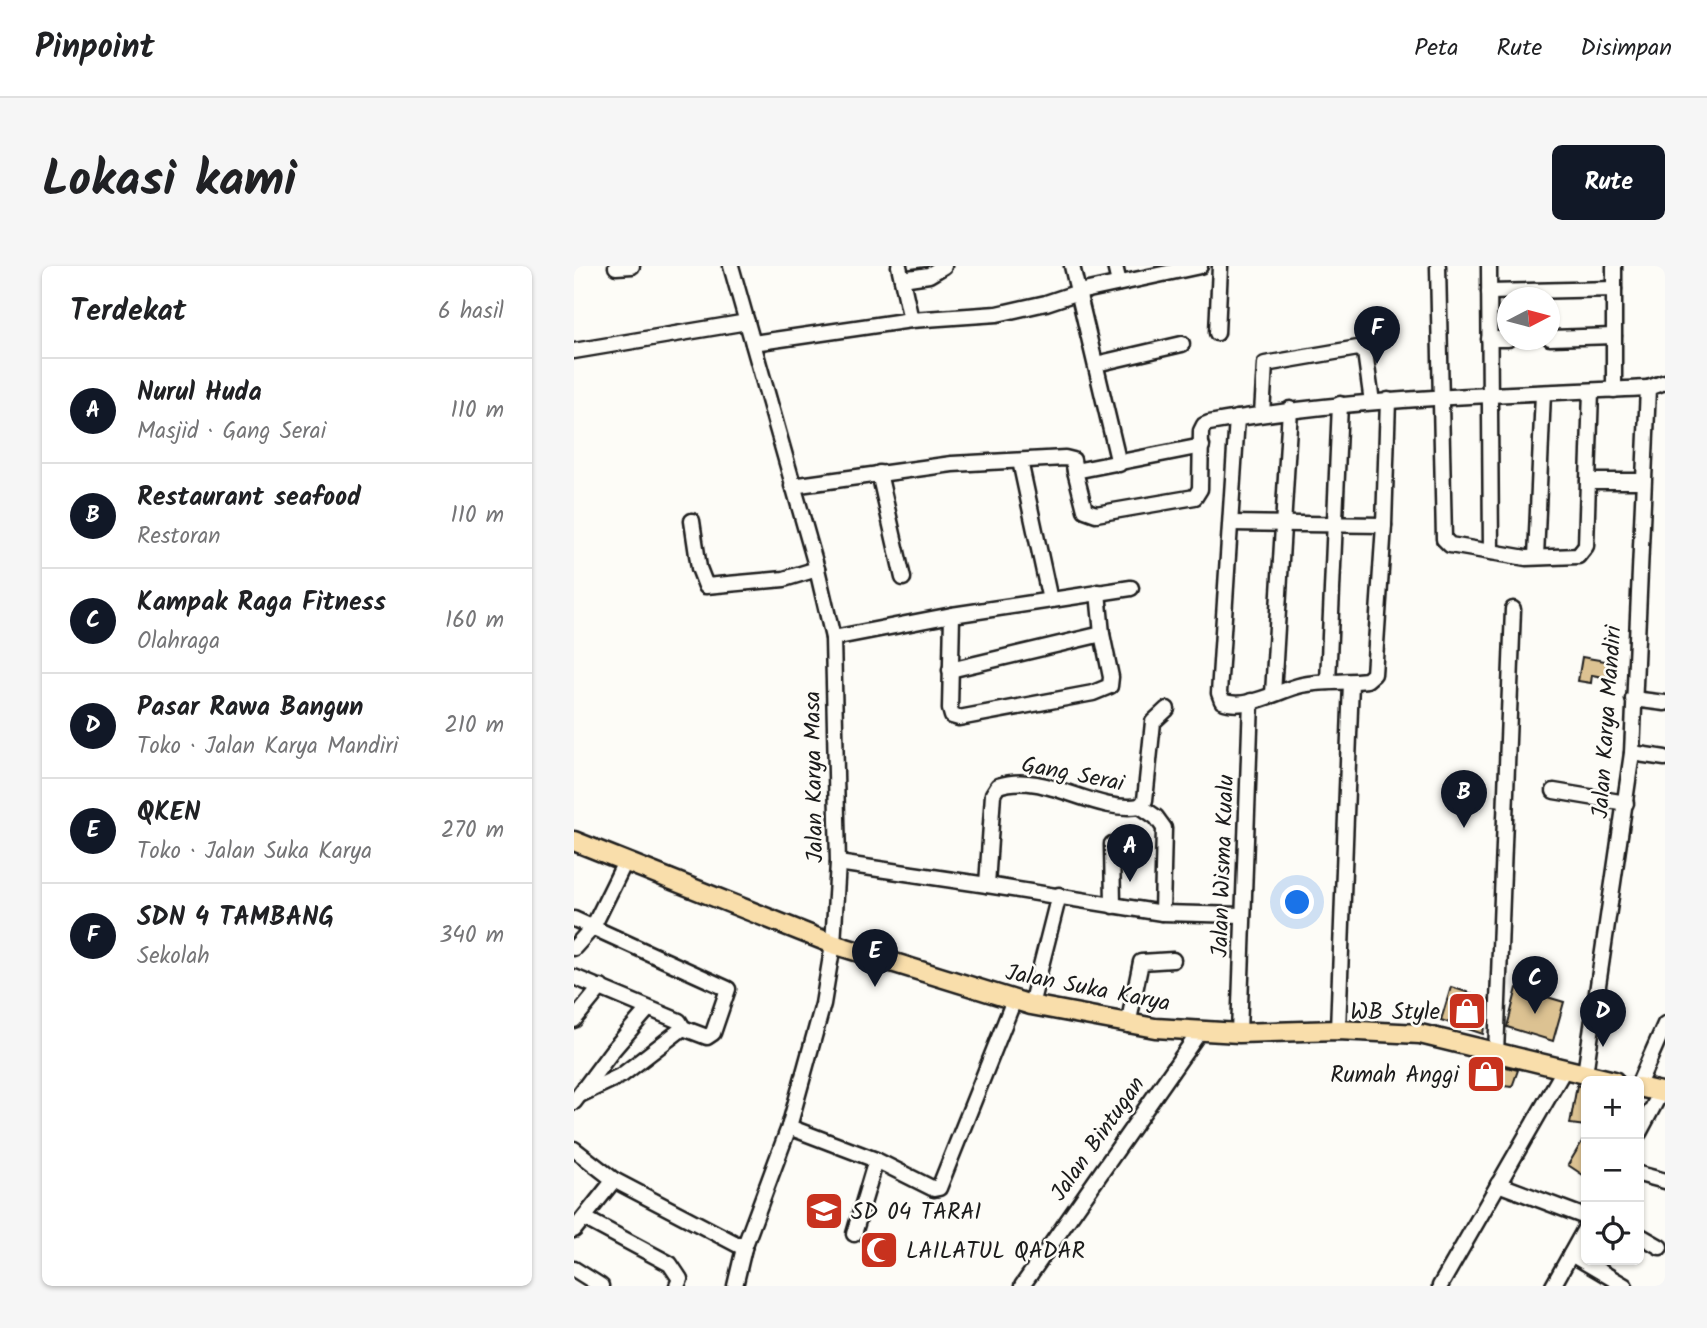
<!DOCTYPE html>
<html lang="id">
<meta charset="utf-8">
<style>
:root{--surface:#fff;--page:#f6f6f6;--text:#202124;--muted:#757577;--line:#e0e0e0;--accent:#111827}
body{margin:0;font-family:Kalam,sans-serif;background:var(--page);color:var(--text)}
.controls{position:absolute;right:21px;bottom:21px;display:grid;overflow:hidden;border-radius:10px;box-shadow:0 2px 5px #0004}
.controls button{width:63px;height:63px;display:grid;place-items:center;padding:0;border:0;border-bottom:2px solid var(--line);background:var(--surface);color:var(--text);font:35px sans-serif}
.compass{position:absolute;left:923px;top:21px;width:63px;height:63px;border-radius:50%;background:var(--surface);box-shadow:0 2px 5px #0004;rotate:84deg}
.you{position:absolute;left:724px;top:637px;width:24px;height:24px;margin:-18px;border:5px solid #fff;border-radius:50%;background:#1a73e8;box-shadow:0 0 0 10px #1a73e833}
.badge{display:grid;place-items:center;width:46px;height:46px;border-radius:50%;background:var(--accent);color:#fff;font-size:23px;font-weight:700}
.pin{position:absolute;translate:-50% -58px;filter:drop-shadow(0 2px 4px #0008)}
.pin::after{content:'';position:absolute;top:37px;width:24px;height:21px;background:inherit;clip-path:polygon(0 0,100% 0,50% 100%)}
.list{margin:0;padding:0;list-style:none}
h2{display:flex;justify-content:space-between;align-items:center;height:91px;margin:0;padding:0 28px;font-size:30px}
h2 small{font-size:23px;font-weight:400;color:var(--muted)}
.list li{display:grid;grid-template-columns:46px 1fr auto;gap:21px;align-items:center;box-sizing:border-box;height:105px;padding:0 28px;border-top:2px solid var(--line)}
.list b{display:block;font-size:26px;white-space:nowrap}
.list p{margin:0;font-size:23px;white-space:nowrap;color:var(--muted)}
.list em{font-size:23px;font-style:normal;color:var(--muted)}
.icon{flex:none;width:38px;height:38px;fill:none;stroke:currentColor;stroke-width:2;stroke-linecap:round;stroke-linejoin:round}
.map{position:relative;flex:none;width:1091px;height:1020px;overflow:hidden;border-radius:10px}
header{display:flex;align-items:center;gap:42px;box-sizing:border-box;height:98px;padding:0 35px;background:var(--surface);border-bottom:2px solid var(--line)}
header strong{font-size:33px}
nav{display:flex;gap:38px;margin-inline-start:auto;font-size:24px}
.intro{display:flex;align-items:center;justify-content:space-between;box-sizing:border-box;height:168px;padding:0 42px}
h1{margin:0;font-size:49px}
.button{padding:18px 32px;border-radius:10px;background:var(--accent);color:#fff;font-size:24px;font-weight:700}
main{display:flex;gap:42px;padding:0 42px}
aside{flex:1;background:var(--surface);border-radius:10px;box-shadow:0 2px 5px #0004}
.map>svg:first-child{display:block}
</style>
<header>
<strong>Pinpoint</strong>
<nav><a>Peta</a><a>Rute</a><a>Disimpan</a></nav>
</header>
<div class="intro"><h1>Lokasi kami</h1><a class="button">Rute</a></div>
<main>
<aside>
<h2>Terdekat<small>6 hasil</small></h2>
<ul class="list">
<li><span class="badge">A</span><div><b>Nurul Huda</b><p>Masjid · Gang Serai</p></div><em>110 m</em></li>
<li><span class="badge">B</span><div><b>Restaurant seafood</b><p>Restoran</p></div><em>110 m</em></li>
<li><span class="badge">C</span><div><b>Kampak Raga Fitness</b><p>Olahraga</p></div><em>160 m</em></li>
<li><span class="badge">D</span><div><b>Pasar Rawa Bangun</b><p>Toko · Jalan Karya Mandiri</p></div><em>210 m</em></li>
<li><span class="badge">E</span><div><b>QKEN</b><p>Toko · Jalan Suka Karya</p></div><em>270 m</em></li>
<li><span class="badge">F</span><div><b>SDN 4 TAMBANG</b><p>Sekolah</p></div><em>340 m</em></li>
</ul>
</aside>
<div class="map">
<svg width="1091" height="1020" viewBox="0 0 1091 1020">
<rect width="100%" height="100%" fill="#fdfcf7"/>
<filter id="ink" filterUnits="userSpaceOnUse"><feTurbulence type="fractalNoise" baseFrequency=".0143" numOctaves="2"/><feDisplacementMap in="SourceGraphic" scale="14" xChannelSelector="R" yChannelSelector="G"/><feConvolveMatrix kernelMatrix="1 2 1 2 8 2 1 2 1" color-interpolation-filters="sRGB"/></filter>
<g filter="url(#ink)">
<g fill="#dcc292" stroke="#1c1c1c" stroke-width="2">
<path d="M1008 391 1037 396 1034 412 1018 409 1017 417 1004 415Z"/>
<path d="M877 721 914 733 909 768 867 754Z"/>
<path d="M943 722 990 736 979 775 933 761Z"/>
<path d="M908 795 944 804 938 821 900 817Z"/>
<path d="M1003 819 1012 822V860L996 858Z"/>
<path d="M1012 869V911L994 899Z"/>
</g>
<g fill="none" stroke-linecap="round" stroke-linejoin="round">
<g stroke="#1c1c1c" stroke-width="19">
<g id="minor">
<path d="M157 0 243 303 259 372 264 597 259 678 249 738 215 861 170 982 161 1020"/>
<path d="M325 0 337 54"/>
<path d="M498 0 545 198"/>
<path d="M541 0 545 17"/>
<path d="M864 0 870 273 876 279 952 292 1004 290 1012 280 1014 215"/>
<path d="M915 0 917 286"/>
<path d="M1040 0V124"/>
<path d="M42 1 58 0"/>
<path d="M328 13 355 9 370 0"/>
<path d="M915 26 1040 23"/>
<path d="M643 67 646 0"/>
<path d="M976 72 1040 70"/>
<path d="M915 73H934"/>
<path d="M179 77 337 54 423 48 472 37 505 26 626 0"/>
<path d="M0 85 173 56"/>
<path d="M522 98 608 78"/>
<path d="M1017 125 1014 215H1069"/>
<path d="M688 148 691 98 784 82 791 86 798 136"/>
<path d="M663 152 645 427 648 435C672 445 705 424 728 419 749 414 772 417 793 414L800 408 810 259 814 134"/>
<path d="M446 195 476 334"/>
<path d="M501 205 511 244 522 248 621 231 626 223 627 165 630 159 635 157C780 131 927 129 1074 122"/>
<path d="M305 207 329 312"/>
<path d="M218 220 378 198 491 192 499 194 501 205 628 180"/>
<path d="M118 255 125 302 132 320 210 313 243 303"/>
<path d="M657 257 810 259"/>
<path d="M962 291 969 127"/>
<path d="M378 349 376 443 378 450 385 452 519 427 536 420 537 411 528 368 524 326"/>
<path d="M259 372 378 349 557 322"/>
<path d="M376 404 528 368"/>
<path d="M754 416 766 138"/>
<path d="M699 428 716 143"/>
<path d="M1059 433 1091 437"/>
<path d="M1058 487 1091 492"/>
<path d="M980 525 1052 537"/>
<path d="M566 540 582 551 590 562 588 647"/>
<path d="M566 540 571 534 579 456 593 443"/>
<path d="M538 578 539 640"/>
<path d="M264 597 413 619 419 528 424 520C471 504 519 548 566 540"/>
<path d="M413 619 588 647 669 649"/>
<path d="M0 653 154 723 139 767 133 771 109 762"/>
<path d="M0 682 19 661 51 596"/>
<path d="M0 711 105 755 109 762 48 809 8 828"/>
<path d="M457 739 485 629"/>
<path d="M0 754 27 721"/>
<path d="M554 759 567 696 599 694"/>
<path d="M764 764 777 416"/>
<path d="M665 767 677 435"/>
<path d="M922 788 939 343"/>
<path d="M1011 808 1058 487 1074 122 1091 116"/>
<path d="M1065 817 1091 758"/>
<path d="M0 836 38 785 74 743"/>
<path d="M215 861 302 894 360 923 365 922 440 734"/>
<path d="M1065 867 1087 826"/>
<path d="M0 883 40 914 170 982"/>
<path d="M1065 908 1091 915"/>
<path d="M924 918 1009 950"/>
<path d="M10 952 96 998 106 1013 103 1020"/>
<path d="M0 964 40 914"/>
<path d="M280 968 302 894"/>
<path d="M1065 969 1086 981"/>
<path d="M997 988 1051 1020"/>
<path d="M0 1003 27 1020"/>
<path d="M448 1020 626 765"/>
<path d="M866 1020 990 804"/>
<path d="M979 1020 1012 961"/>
</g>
</g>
<g stroke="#1c1c1c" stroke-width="23">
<g id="major">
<path d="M0 575 259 678 457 739 581 762 665 767 764 764 846 768 1040 815"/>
<path d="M1065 821 1091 827"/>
</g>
</g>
<use href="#minor" stroke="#fdfcf7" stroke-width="14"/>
<use href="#major" stroke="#f9deab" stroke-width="18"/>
</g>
</g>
<defs>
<g id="shop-square" transform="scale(2.0125)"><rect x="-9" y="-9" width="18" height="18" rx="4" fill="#c8321e" stroke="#fdfcf7"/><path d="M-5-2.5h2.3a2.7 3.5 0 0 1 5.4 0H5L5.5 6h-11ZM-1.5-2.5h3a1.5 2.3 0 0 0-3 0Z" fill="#fff"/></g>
<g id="school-square" transform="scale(2.0125)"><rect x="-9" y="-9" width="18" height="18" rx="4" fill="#c8321e" stroke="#fdfcf7"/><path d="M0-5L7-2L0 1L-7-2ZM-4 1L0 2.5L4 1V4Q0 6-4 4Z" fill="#fff"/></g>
<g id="mosque-square" transform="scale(2.0125)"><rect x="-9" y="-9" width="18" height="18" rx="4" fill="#c8321e" stroke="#fdfcf7"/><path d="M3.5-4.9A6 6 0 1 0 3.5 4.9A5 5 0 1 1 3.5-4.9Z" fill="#fff"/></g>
</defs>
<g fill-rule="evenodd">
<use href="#shop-square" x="893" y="745"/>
<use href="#shop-square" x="912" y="808"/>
<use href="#school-square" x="250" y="945"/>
<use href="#mosque-square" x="305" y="984"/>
</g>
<g text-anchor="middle" stroke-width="5" stroke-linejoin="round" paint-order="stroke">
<g font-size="23" fill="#1c1c1c" stroke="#fdfcf7">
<text transform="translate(1032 456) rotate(-86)" y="8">Jalan Karya Mandiri</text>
<text transform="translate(499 507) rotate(11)" y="8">Gang Serai</text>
<text transform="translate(239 511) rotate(-91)" y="8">Jalan Karya Masa</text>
<text transform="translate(648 600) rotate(-88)" y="8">Jalan Wisma Kualu</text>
<text transform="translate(514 721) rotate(11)" y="8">Jalan Suka Karya</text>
<text transform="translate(523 872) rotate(-55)" y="8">Jalan Bintugan</text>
</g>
<g font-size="23" fill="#1c1c1c" stroke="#fdfcf7" text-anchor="end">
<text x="866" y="753">WB Style</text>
<text x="885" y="816">Rumah Anggi</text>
<text x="277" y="953" text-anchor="start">SD 04 TARAI</text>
<text x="332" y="992" text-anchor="start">LAILATUL QADAR</text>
</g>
</g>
</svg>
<div class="controls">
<button>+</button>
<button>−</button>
<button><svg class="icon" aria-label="locate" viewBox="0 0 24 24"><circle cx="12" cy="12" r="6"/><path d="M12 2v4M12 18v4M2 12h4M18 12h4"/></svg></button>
</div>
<svg class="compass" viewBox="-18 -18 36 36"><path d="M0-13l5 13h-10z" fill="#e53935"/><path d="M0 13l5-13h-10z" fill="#757577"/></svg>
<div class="you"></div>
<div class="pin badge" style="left:556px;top:616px">A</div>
<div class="pin badge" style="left:890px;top:562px">B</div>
<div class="pin badge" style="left:961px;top:748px">C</div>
<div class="pin badge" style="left:1029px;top:781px">D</div>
<div class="pin badge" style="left:301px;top:721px">E</div>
<div class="pin badge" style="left:803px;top:98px">F</div>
</div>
</main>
